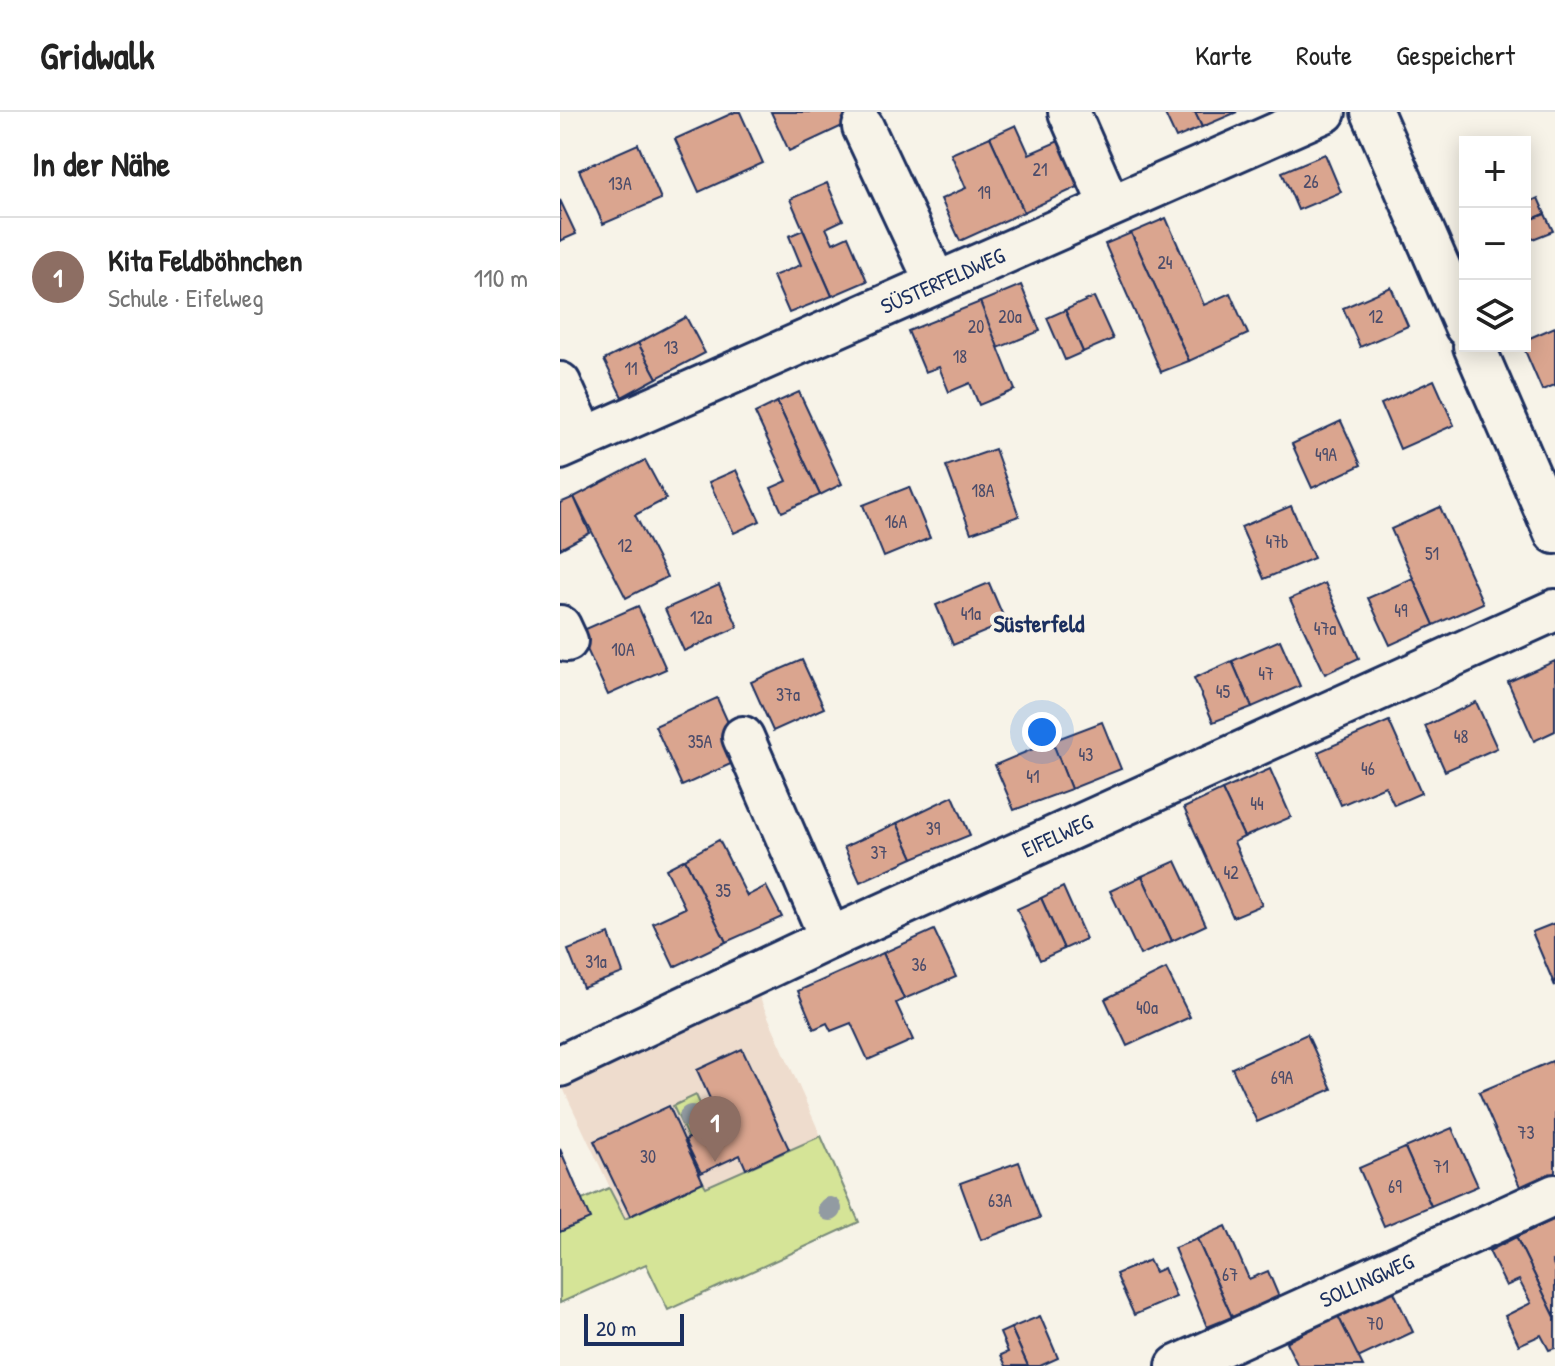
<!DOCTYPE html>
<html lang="de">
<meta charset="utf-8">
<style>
:root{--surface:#fff;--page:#f6f6f6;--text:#222;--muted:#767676;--line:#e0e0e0;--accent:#0f766e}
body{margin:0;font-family:"Patrick Hand",sans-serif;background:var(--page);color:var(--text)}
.controls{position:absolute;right:24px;top:24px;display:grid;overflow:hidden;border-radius:0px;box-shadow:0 4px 20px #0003}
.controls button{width:72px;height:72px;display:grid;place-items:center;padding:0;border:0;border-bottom:2px solid var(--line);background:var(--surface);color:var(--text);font:40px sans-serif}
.scale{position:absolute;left:24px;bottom:20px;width:100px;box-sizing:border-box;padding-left:8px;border:4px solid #1b2f5e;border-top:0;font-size:22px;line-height:28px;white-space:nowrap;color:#1b2f5e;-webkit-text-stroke:6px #f7f3e8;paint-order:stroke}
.you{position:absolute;left:482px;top:620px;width:28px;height:28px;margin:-20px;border:6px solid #fff;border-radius:50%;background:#1a73e8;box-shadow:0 0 0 12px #1a73e833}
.badge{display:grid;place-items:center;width:52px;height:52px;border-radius:50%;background:var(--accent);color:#fff;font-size:26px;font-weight:700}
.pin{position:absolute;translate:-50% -66px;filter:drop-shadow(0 2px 4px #0008)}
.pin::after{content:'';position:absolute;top:42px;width:28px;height:24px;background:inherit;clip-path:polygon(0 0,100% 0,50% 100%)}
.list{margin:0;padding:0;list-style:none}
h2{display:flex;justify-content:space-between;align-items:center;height:104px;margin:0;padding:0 32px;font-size:34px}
h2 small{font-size:26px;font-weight:400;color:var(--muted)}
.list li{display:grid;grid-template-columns:52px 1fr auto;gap:24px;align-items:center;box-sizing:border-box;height:120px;padding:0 32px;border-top:2px solid var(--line)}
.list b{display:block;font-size:30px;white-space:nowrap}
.list p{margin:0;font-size:26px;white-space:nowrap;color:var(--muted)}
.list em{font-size:26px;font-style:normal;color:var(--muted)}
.icon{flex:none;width:44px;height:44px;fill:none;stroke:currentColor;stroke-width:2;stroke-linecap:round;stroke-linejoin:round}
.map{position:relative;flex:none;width:995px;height:1254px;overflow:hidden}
header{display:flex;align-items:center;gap:48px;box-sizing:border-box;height:112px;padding:0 40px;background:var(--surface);border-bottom:2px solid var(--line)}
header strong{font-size:38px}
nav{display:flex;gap:44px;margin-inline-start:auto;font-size:28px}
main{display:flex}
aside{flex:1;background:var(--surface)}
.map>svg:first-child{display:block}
</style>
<header>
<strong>Gridwalk</strong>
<nav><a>Karte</a><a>Route</a><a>Gespeichert</a></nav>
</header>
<main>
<aside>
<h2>In der Nähe<small></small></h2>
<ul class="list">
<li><span class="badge" style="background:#8d6e63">1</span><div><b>Kita Feldböhnchen</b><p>Schule · Eifelweg</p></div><em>110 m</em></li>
</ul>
</aside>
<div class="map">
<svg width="995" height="1254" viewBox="0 0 995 1254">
<rect width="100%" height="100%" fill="#f7f3e8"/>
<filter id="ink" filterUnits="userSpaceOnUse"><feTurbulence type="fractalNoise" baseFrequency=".0125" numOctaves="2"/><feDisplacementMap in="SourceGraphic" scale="16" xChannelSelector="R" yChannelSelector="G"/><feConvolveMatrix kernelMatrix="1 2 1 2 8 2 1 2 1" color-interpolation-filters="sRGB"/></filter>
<g filter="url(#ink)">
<path fill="#eedccd" d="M198 882 299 1110 108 1198 1 972Z"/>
<g fill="#d5e497" stroke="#788a7a" stroke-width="2">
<path d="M136 983 151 1016 128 1026 113 994Z"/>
<path d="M261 1024 299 1110 108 1198 86 1152 0 1191V1120L22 1088 49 1076 65 1107 143 1070 146 1075Z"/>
</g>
<g fill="#daa58f" stroke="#1b2f5e" stroke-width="2">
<path d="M175 0H180L203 51 139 80 115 27Z"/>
<path d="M211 0H287L291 10 229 39Z"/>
<path d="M604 0H635L642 15 616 26Z"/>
<path d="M635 0H677L642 15Z"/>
<path d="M456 13 469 42 501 28 522 73 464 100 430 25Z"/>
<path d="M430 25 464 100 400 129 381 87 406 76 391 42Z"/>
<path d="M78 32 101 87 43 112 19 58Z"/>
<path d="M765 42 781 80 738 98 722 60Z"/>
<path d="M267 71 283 108 266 116 273 131 288 124 307 169 272 184 230 87Z"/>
<path d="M978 86 985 102 965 110V92Z"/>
<path d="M0 88 16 122 0 129Z"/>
<path d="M985 102 993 119 965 130V110Z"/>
<path d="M606 106 644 193 670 181 688 222 629 249 571 121Z"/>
<path d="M243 118 272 184 229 201 213 164 241 153 229 124Z"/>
<path d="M571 121 629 249 601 260 545 132Z"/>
<path d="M461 173 480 219 438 236 420 190Z"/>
<path d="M831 175 848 214 800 235 783 196Z"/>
<path d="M534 185 553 227 523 240 505 198Z"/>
<path d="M420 190 455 278 419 293 410 271 389 280 379 255 365 260 348 219Z"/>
<path d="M505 198 523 240 505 248 487 206Z"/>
<path d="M126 205 145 241 97 266 78 231Z"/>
<path d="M995 215V273L982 278 963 234H965V228Z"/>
<path d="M78 231 97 266 62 285 44 248Z"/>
<path d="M874 268 894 313 840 337 821 292Z"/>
<path d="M239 280 282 372 260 383 217 290Z"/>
<path d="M217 290 260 383 222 400 211 376 227 369 195 301Z"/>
<path d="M781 309 801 353 752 376 732 332Z"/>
<path d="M435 337 459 404 411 421 386 354Z"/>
<path d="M85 348 106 387 75 403 107 465 66 486 14 385Z"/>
<path d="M176 358 200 409 174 421 149 370Z"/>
<path d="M349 375 370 426 324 445 303 393Z"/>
<path d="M14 385 30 421 0 437V391Z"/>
<path d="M731 394 754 446 704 467 681 415Z"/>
<path d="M880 395 923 491 874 513 831 417Z"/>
<path d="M853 466 874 513 830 533 808 486Z"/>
<path d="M429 471 446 511 393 533 376 493Z"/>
<path d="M765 471 799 546 765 562 730 487Z"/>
<path d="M159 473 178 515 124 539 105 497Z"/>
<path d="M78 494 106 557 48 583 19 520Z"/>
<path d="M720 528 740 574 692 595 672 549Z"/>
<path d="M242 548 264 596 213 619 191 570Z"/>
<path d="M672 549 692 595 653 610 634 566Z"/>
<path d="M995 549V619L974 629 948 570Z"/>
<path d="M157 586 184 646 122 674 95 614Z"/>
<path d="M916 590 937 636 885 659 865 614Z"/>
<path d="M829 609 861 681 834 693 825 674 781 693 758 640Z"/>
<path d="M542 610 561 657 511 677 492 629Z"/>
<path d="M492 629 511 677 454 698 435 653Z"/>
<path d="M710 657 731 705 684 725 662 678Z"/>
<path d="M662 678 684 725 674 730 702 793 673 805 624 696Z"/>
<path d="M393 684 410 723 353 746 337 711Z"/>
<path d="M337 711 353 746 300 770 284 735Z"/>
<path d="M159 728 187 784 206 774 222 805 166 830 125 747Z"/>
<path d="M125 747 166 830 114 855 93 811 125 796 106 757Z"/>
<path d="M616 749 646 813 612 829 582 764Z"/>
<path d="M582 764 612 829 580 843 550 779Z"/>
<path d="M503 775 526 827 504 837 481 786Z"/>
<path d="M481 786 504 837 480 848 457 797Z"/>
<path d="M995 811V874L972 820Z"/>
<path d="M374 818 396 865 344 887 323 841Z"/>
<path d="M49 822 63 861 23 876 8 838Z"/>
<path d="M323 841 344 887 336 891 353 928 308 948 291 911 271 919 267 911 254 917 238 879Z"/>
<path d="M606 857 630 905 567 934 545 887Z"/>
<path d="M747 922 772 977 697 1010 672 956Z"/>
<path d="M182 937 229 1037 186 1057 180 1043 141 1061 125 1028 161 1011 137 958Z"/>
<path d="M992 949 995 957V1062L961 1077 919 980Z"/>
<path d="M109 994 143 1070 70 1104 34 1029Z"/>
<path d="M892 1016 918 1074 871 1094 845 1036Z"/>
<path d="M845 1036 871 1094 824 1114 799 1056Z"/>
<path d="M0 1037 30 1107 0 1120Z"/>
<path d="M459 1050 480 1106 421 1128 400 1071Z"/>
<path d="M995 1107V1148L992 1149 995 1156V1205L956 1125Z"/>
<path d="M666 1114 689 1167 708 1159 719 1185 672 1205 637 1127Z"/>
<path d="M956 1125 995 1205V1236L989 1238 981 1223 959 1233 945 1204 971 1191 959 1168 946 1174 929 1139Z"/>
<path d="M637 1127 672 1205 647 1215 614 1136Z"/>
<path d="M589 1148 595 1160 604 1156 616 1185 574 1203 556 1162Z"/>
<path d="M833 1178 853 1220 798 1246 778 1204Z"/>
<path d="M480 1204 498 1246 480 1254H468L451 1216Z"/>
<path d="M778 1204 803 1254H738L726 1230Z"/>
<path d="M451 1216 468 1254H446L441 1243 448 1240 440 1221Z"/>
</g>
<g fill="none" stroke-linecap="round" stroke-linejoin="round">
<g stroke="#1b2f5e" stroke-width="46">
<g id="minor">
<path d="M509 0 550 94"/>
<path d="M812 0 905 214"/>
<path d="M303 15 376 171"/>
<path d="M914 234 995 421"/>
<path d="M0 271 25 326"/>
<path id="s1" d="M0 337 765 0"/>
<path d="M0 514 7 529"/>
<path d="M183 625 270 826"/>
<path id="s2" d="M0 954 270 826 995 498"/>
<path id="s3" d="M617 1254 995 1083"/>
</g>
</g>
<use href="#minor" stroke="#f7f3e8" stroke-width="40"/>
</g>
<g fill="#929ba2">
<circle cx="131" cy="1005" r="12"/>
<circle cx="270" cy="1097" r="12"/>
</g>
</g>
<g text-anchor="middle" stroke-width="8" stroke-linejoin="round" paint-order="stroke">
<g font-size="18" fill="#4b4c6a">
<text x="480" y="64">21</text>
<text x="751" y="76">26</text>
<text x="60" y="78">13A</text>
<text x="424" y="87">19</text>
<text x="605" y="157">24</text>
<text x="450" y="211">20a</text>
<text x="816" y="211">12</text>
<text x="416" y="221">20</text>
<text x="111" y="242">13</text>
<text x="400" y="251">18</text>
<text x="71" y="263">11</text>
<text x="766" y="349">49A</text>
<text x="423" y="385">18A</text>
<text x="336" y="416">16A</text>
<text x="717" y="436">47b</text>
<text x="65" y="440">12</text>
<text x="872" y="448">51</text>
<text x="841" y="505">49</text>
<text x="411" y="508">41a</text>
<text x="141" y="512">12a</text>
<text x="765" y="523">47a</text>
<text x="63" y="544">10A</text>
<text x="706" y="568">47</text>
<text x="663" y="586">45</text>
<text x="228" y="589">37a</text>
<text x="901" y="631">48</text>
<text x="140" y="636">35A</text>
<text x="526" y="649">43</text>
<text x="808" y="663">46</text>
<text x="473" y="671">41</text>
<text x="697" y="698">44</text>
<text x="373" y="723">39</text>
<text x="319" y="747">37</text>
<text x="671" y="767">42</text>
<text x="163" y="785">35</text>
<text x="36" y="856">31a</text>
<text x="359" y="859">36</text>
<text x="587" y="902">40a</text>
<text x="722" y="972">69A</text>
<text x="966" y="1027">73</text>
<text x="88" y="1051">30</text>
<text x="881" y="1061">71</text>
<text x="835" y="1081">69</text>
<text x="440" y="1095">63A</text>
<text x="670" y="1169">67</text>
<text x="815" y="1218">70</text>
</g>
<g font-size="22" fill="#1b2f5e" stroke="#f7f3e8">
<text dy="8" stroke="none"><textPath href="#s1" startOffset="418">SÜSTERFELDWEG</textPath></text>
<text dy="8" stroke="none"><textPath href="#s2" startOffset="548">EIFELWEG</textPath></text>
<text dy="8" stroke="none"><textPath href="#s3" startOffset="208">SOLLINGWEG</textPath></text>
</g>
<g font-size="24" font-weight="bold" fill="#1b2f5e" stroke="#f7f3e8">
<text x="479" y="520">Süsterfeld</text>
</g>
</g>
</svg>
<div class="controls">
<button>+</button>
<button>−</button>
<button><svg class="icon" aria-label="layers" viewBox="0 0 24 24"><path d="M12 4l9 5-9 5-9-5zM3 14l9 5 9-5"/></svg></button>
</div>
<div class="scale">20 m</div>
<div class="you"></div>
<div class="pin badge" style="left:155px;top:1050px;background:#8d6e63">1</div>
</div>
</main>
